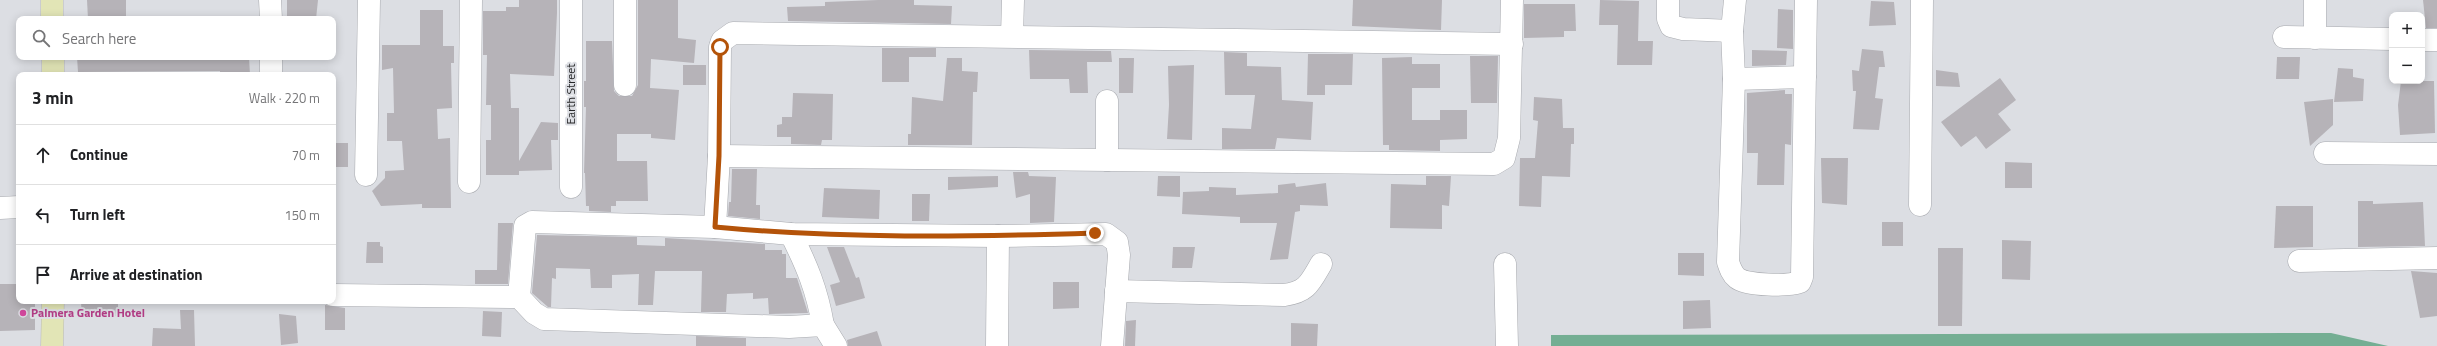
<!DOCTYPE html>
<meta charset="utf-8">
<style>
:root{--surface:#fff;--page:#f2f2f2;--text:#202124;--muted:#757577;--line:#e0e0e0}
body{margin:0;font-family:"Titillium Web",sans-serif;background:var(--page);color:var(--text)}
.controls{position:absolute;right:12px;top:12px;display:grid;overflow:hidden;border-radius:8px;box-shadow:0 2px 10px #0003}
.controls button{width:36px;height:36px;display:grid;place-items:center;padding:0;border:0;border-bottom:1px solid var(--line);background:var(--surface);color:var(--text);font:20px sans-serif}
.stop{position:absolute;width:12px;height:12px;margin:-9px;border:3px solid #b45309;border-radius:50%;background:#fff}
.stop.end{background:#b45309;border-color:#fff;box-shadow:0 1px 4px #0008}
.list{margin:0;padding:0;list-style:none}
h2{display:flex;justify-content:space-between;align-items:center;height:52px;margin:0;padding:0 16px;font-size:17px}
h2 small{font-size:13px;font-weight:400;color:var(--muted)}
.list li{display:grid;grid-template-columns:26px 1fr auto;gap:12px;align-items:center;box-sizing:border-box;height:60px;padding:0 16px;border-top:1px solid var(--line)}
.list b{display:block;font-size:15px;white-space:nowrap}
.list em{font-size:13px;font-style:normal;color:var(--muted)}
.icon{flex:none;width:22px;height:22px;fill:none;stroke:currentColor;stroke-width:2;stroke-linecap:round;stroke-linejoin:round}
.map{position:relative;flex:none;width:2437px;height:346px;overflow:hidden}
.search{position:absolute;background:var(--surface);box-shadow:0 2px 10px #0003;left:16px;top:16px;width:320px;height:44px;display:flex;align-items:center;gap:10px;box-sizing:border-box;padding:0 14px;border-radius:8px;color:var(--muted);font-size:15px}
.panel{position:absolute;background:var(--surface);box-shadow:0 2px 10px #0003;left:16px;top:72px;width:320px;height:232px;border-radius:8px}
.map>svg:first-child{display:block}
</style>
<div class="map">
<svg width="2437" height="346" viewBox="0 0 2437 346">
<rect width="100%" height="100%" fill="#dcdee3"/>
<path fill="#74ae93" d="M2331 333 2388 346H1551V335Z"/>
<g fill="#b6b3b8">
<path d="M87 0H126V19H88Z"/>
<path d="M287 0H318L316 19H287Z"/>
<path d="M519 0H557V13L554 76 510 74 511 108H519V161L541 122 558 123V140H551L552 170 519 171V175H486V140H491V105H486L487 55H483V11H506V7H519Z"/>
<path d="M638 0H678V38L696 40 694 63 651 59 650 88 679 90 675 140 651 138V134H617V161H647L648 201H616V206H611V212L589 211V206H586L585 173H584L586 107H584V81H586V41H612L614 91 619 96H632L638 85Z"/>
<path d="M878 0H914V5L952 6 951 24 788 21 787 7 825 6V2Z"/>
<path d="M1353 0H1442L1441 30 1352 26Z"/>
<path d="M1600 0 1639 1 1638 41H1653L1652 65H1617L1618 25H1599Z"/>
<path d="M2423 0H2437V28H2426Z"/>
<path d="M1871 1 1894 2 1896 25 1869 26Z"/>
<path d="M1524 4H1575L1576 31H1564V37L1524 38Z"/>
<path d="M1778 9 1793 10V49L1777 48Z"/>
<path d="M420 10H443V46H454V63H451L452 108 437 109 438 139 450 138 451 208H422V204L381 206 372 191 385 178V171L404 170 402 141H387V113H394L393 68 382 70V45H420Z"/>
<path d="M882 48H936V57H909V82H882Z"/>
<path d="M1862 49 1883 51 1885 67H1879L1875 98 1883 99 1879 130 1853 129 1856 91H1853L1852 70 1859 71Z"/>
<path d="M1029 50 1111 51 1112 62H1087L1088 93H1070L1069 79H1030Z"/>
<path d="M1752 50 1787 51 1786 65 1752 66Z"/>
<path d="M1224 52 1247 53V66L1281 67 1282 100 1313 102 1311 140 1277 138 1275 149H1222V128L1251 129 1255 95H1225Z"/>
<path d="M1308 54H1353L1352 85H1325V95H1307Z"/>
<path d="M1470 56H1498L1497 103H1471Z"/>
<path d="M77 57H249L250 75H220V71L78 72Z"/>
<path d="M1412 57V64H1440V88H1412V120H1440V110H1467V139L1440 140V151L1389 150V145H1383L1382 58Z"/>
<path d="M2277 57H2300L2299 79H2276Z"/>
<path d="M947 58H962V71L978 72 977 92H973L972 145H908V134H911L912 97 943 101Z"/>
<path d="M1119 58H1134L1133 93H1119Z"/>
<rect x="683" y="65" width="23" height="20"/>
<path d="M1194 65 1192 140 1167 139 1169 105 1168 66Z"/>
<path d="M2338 68 2353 69V77L2364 79 2363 101 2334 102Z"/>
<path d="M1936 70 1958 73 1960 87 1936 86Z"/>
<path d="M2000 78 2016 100 1998 114 2011 130 1986 149 1976 136 1961 147 1941 122Z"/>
<path d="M2401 81H2434L2435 133 2400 135 2398 105Z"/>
<path d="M1785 90V94H1792L1791 145 1785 144 1784 185H1757L1758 153H1747V93Z"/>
<path d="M793 93 833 94 832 140H822L821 145 791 144V137H777V125L782 124V117H792Z"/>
<path d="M1534 97 1562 99 1563 128H1574V144H1571L1570 177 1542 176 1541 207 1519 206 1520 158H1535L1538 121 1533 120Z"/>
<path d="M2333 99V125L2310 146 2304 102Z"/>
<rect x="333" y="143" width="15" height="24"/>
<path d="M1821 158H1848L1847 205 1822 203Z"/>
<path d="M2005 162 2032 163V188H2005Z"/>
<path d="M732 169H757L756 205H760V219L728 216 729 202H731Z"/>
<path d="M1013 172H1028L1029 176 1056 177 1054 222 1030 223V194L1016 198Z"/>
<path d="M998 176V187L948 190V177Z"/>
<path d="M1158 176H1180V197L1157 196Z"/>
<path d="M1426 176H1451L1449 206 1442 205V229L1390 228 1391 184 1426 185Z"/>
<path d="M1295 183 1296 187 1326 183 1328 206 1300 205V211L1295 212 1288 259 1270 260 1277 223H1240V217L1182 214 1183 192 1209 191V187L1236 188V195L1278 193V185Z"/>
<path d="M824 188 880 190 879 219 822 217Z"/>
<path d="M912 194H930L929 221H912Z"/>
<path d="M2358 201H2373V204L2423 202 2425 246 2358 247Z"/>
<path d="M2276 206H2313V247L2274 248Z"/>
<rect x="1882" y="222" width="21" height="24"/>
<path d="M498 223H513L508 284H475V270H497Z"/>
<path d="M537 235 637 237V245L665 246V238L765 244V250H782V254H786V278H797L808 313 769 314 768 298 753 299V293L727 294 726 312H701L702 271H655L653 305H638L639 274 612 275V288H591L590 269 556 268V279L552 278 551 307H548L532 293Z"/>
<path d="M2002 240 2031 241 2030 280 2002 279Z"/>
<path d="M367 242H380V246L383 247V263H366Z"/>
<path d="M827 247H844L856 278 859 277 865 298 836 306 830 285 840 282Z"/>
<path d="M1173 247H1195L1192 268H1172Z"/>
<path d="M1938 248H1963L1962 326H1938Z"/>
<path d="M1678 253H1704V276L1678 275Z"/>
<path d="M2411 271 2437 273V316L2420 318Z"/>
<path d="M1053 282H1079V308L1053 309Z"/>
<path d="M0 284H19V301H35V330L0 331Z"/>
<path d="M1710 300 1711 328 1683 329V301Z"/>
<path d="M118 301V316L82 317 81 302Z"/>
<path d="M325 305 345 308V330H325Z"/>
<path d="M180 310H194L195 346H152L153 328 181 329Z"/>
<path d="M483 311 502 312 501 337 482 336Z"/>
<path d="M279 314 296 316 298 343 281 345Z"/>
<path d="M1136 320 1135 346H1125L1126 321Z"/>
<path d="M1291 323 1318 324 1317 346H1291Z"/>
<path d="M877 331 882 346H848L847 340Z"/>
<path d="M696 336 746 338V346H696Z"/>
</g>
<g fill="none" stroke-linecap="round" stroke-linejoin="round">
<g stroke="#a8aaaf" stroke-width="23">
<g id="minor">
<path d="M270 0 271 19"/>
<path d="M571 0V187"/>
<path d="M625 0V85"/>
<path d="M1668 0V19L1671 26 1683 29 1732 31"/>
<path d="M1735 0 1732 31 1734 79 1728 262C1730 268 1732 274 1737 278 1747 286 1789 286 1800 282L1802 277 1806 0"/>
<path d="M1012 36 1013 0"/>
<path d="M2284 37 2392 39"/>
<path d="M2315 38V0"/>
<path d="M2422 40H2437"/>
<path d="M271 57V75"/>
<path d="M1734 79 1805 77"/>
<path d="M2325 153 2437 154"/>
<path d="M719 156 1494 164 1504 158 1509 138 1512 0"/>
<path d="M1107 160V101"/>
<path d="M366 175 369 0"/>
<path d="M469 182 471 0"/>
<path d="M1920 205 1922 0"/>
<path d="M0 208 19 207"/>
<path d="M715 227 719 156 720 47 722 41 733 33 1512 44"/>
<path d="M791 234C807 266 817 290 823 325"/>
<path d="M2299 261 2437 258"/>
<path d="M1505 264 1507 346"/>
<path d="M1116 291 1284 295C1307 292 1310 283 1321 264"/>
<path d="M333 295 519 297"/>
<path d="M836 346 823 325 789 327 544 319 534 313 519 297 525 226 532 222 715 227 791 234 998 236 1106 234 1117 242 1119 255 1112 346"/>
<path d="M997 346 998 236"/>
</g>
</g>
<g stroke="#bababb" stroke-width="23">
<g id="major">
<path d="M52 0V19"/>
<path d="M53 57V75"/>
<path d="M52 346 53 301"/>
</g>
</g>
<use href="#minor" stroke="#fff" stroke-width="22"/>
<use href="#major" stroke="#e2e5b6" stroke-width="22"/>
</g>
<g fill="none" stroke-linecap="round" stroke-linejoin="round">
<path stroke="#b45309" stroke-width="5" d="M720 47 719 156 715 227C841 239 968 237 1095 233"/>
</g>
<circle fill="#d1479c" stroke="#dcdee3" stroke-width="1.5" cx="23" cy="313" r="4"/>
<g text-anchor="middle" stroke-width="4" stroke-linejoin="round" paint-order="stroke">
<g font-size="12" fill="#262729" stroke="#dcdee3">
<text transform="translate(571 94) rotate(-90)" y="4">Earth Street</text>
</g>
<g font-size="12" font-weight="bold" fill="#b23c85" stroke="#dcdee3" text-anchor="start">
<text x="31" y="317">Palmera Garden Hotel</text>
</g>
</g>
</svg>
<div class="controls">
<button>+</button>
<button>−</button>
</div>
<div class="stop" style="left:720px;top:47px"></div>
<div class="stop end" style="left:1095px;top:233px"></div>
<div class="search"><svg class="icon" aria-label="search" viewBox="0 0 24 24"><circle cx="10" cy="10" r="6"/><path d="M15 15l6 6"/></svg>Search here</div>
<section class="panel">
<h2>3 min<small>Walk · 220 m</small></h2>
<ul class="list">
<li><svg class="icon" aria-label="ahead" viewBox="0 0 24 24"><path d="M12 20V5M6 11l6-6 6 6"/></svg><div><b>Continue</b></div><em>70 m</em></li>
<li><svg class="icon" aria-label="left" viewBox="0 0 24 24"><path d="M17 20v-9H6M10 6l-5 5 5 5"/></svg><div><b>Turn left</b></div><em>150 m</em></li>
<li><svg class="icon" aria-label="arrive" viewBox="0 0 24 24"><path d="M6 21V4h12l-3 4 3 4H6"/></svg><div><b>Arrive at destination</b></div></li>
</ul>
</section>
</div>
